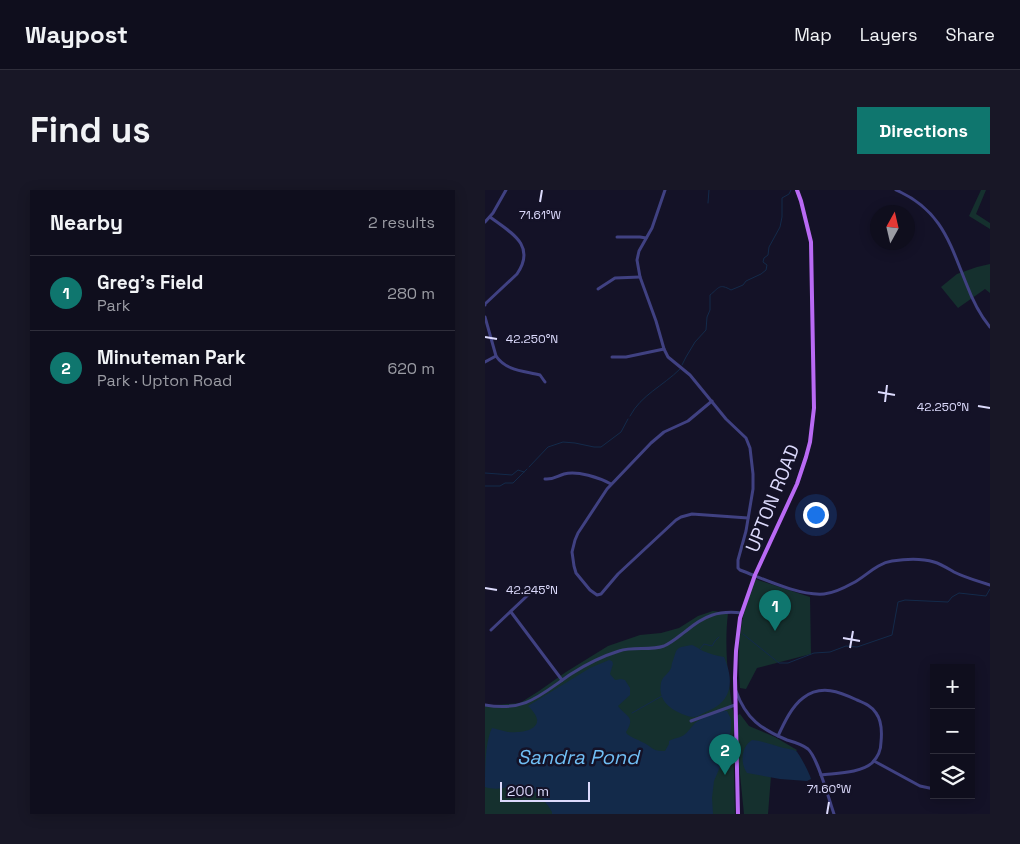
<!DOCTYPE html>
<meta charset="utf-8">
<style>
:root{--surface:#0f0e1d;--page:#181726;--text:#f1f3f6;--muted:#9b9ca4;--line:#2f2e3b;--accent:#0f766e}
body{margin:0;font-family:"Space Grotesk",sans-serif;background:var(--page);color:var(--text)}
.controls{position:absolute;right:15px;bottom:15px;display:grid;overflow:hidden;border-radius:0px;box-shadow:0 2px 12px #0003}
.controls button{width:45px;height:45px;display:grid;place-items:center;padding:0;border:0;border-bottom:1px solid var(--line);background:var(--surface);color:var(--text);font:25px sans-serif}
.compass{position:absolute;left:385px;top:15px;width:45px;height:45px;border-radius:50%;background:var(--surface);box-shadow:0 2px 12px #0003;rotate:8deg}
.scale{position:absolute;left:15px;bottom:12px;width:90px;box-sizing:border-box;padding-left:5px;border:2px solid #dcdafc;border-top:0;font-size:14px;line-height:18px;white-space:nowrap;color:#dcdafc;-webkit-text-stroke:4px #141227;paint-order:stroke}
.you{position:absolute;left:330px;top:324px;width:18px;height:18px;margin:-12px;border:4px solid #fff;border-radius:50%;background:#1a73e8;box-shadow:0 0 0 8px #1a73e833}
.badge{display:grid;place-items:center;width:32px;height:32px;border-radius:50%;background:var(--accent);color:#fff;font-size:16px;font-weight:700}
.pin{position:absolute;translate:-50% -41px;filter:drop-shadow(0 1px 2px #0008)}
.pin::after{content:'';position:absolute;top:26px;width:18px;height:15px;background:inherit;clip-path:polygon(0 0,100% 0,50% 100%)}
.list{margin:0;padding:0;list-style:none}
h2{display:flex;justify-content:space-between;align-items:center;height:65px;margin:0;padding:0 20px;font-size:21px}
h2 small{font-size:16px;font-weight:400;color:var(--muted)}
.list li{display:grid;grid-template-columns:32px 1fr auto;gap:15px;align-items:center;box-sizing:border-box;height:75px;padding:0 20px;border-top:1px solid var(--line)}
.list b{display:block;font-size:19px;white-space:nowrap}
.list p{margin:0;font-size:16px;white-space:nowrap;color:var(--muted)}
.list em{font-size:16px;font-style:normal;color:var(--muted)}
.icon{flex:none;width:28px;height:28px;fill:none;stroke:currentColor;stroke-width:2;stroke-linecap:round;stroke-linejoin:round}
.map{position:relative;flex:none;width:505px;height:624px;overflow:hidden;border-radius:0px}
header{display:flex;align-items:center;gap:30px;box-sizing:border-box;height:70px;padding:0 25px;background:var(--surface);border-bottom:1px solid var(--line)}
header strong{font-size:24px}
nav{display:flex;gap:28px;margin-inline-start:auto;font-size:18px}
.intro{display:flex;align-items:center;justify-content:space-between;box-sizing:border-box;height:120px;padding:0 30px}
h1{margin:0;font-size:35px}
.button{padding:12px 22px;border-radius:0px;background:var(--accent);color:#fff;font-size:18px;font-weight:700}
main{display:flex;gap:30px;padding:0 30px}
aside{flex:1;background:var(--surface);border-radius:0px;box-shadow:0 2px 12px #0003}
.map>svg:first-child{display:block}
</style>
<header>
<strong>Waypost</strong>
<nav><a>Map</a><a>Layers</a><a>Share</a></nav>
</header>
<div class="intro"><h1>Find us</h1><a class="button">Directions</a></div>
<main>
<aside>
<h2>Nearby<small>2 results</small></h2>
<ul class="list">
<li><span class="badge">1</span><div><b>Greg's Field</b><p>Park</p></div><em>280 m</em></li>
<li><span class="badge">2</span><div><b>Minuteman Park</b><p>Park · Upton Road</p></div><em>620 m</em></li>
</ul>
</aside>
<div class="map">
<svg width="505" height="624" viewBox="0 0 505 624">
<rect width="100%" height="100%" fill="#141227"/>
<g fill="#15302e">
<path d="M496 0H501L491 24 505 33V39L484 26Z"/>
<path d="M505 74V103L500 99 473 118 456 97 472 84 492 77Z"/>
<path d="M270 389 325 407 326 464 272 478 261 499 255 498C253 478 253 458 256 438 258 422 265 405 270 389Z"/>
<path d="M228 421 243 423C239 457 243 492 249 527L255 524 264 536 290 547 312 560 286 586 283 624H259L250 535 248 547 250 624H0V516L35 513 54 501 81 482 123 456 155 445 176 443 194 438 213 426Z"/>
</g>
<g fill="#132a4a">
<path d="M207 455C212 457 214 459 218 461 225 464 232 466 239 467 249 490 248 511 223 521 218 523 213 527 208 527 204 527 201 525 197 524 183 518 173 509 176 493 177 487 182 485 185 480 187 477 186 477 187 473 193 457 189 458 207 455Z"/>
<path d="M124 470 127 471 128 474 125 484 130 490 136 489 140 490 145 498V505L133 516C141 527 151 526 141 542L142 544C147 548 152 549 157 552 167 556 167 562 180 561L184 554V551C189 548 195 548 199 545 203 542 206 537 210 533 216 528 234 520 242 521L246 529V539L241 563 229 591 227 608 228 624H67V622C59 608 45 593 27 596 24 596 22 597 19 598 14 599 5 599 0 597 0 580 0 552 7 538 13 539 17 541 23 542 31 543 54 542 52 529 51 524 46 519 43 516L105 478Z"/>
<path d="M267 550C278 551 288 555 299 558 303 559 307 559 311 561 314 563 325 584 326 589L322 591 295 589 262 583C255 573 256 557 267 550Z"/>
</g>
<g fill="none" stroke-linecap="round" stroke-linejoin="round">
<g stroke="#132a4a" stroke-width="1">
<path d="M223 13 224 0"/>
<path d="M197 175 201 167 210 152 221 140 222 127 225 120V105C234 98 234 93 246 100L258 95 261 91 276 84 281 80 282 75 278 72 279 68 283 65 284 57 295 37 297 27V8L304 4 306 0"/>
<path d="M145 226C156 205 178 196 195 179"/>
<path d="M44 277 63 257 78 252 90 253 109 257H116L136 242 143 229"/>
<path d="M0 283 27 285 33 280 39 282"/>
<path d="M0 296H15L20 293H28L42 279"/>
<path d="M258 444 294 473H303L329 463 345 462 361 456 372 457 407 445 413 412 420 410 463 412 467 407 474 403 501 406 505 399"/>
<path d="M215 459 219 454 227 456 230 451 234 447"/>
<path d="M147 523 177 506"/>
</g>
<g stroke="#404182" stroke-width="3">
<path d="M180 0 167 38 154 61 152 70 155 87 171 131 179 159 183 167 205 185 241 229 261 248 265 258 268 284V299L261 341 253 370V378L255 380C279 389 314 406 339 404 349 403 359 398 368 393 380 387 392 373 407 371 420 369 436 368 449 372 456 374 462 378 469 382 481 388 493 391 505 395"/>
<path d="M411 0C456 20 464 51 481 93 487 109 494 124 505 137"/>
<path d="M0 32 8 23 21 0"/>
<path d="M132 47H155L161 48"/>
<path d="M113 99 130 88 155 87"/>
<path d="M0 115V114L32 84C52 55 25 42 5 27"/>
<path d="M0 127 11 166C21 181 40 181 55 185L60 192"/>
<path d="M127 167H141L179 159"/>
<path d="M0 172 11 166"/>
<path d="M227 211 203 231 179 242 166 253 122 299 93 343 90 350 87 362 89 376 91 383 105 400 112 405 116 404 133 384 191 330 196 327 207 324 263 328"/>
<path d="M60 289C68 290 72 286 79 284 92 280 115 288 126 294"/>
<path d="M26 422 77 490"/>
<path d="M6 440 43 405 50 396"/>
<path d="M251 501C261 529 276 539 302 550 309 552 318 555 323 559 333 568 344 610 349 624"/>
<path d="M0 515C41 522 55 505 86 484 100 475 118 466 134 461 148 456 165 461 179 456 188 452 194 446 201 441 219 426 233 420 257 423"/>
<path d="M206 531 250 515"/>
<path d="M293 546C299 533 307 516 318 508 336 494 355 502 372 510 379 513 387 516 391 523 397 531 397 542 396 552 396 560 393 567 387 573 376 583 351 583 336 585"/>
<path d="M389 571 435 596 449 599"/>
<path d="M486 583 487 582"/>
</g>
<path stroke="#b96af4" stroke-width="4" d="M253 624 250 488 251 461 255 428 270 385 312 294 321 267 325 252 329 218 326 52 316 11 312 0"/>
</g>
<path fill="none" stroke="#dcdafc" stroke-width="2" d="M55 12 57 0M0 147 12 149M393 202 410 205M400 212 402 195M493 216 505 218M0 398 12 400M358 448 375 451M365 458 368 441M342 624 344 612"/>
<g text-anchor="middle" stroke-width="5" stroke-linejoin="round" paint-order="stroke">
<g font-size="19" fill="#dcdafc" stroke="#141227">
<text transform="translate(287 308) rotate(-68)" y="7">UPTON ROAD</text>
</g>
<g font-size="20" font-style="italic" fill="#70bef4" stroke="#141227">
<text x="93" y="574">Sandra Pond</text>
</g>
</g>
<g font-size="12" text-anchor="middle" fill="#dcdafc" stroke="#141227" stroke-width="5" stroke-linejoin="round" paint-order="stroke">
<text x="55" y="29">71.61°W</text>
<text x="47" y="153">42.250°N</text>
<text x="458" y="221">42.250°N</text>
<text x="47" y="404">42.245°N</text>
<text x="344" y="603">71.60°W</text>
</g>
</svg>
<div class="controls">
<button>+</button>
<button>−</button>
<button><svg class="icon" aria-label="layers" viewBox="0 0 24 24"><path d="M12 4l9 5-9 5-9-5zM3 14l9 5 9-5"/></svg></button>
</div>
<svg class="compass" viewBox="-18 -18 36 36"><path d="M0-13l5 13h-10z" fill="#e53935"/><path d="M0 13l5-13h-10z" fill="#9b9ca4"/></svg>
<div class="scale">200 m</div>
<div class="you"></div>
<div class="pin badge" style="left:290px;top:441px">1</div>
<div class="pin badge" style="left:240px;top:585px">2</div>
</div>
</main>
